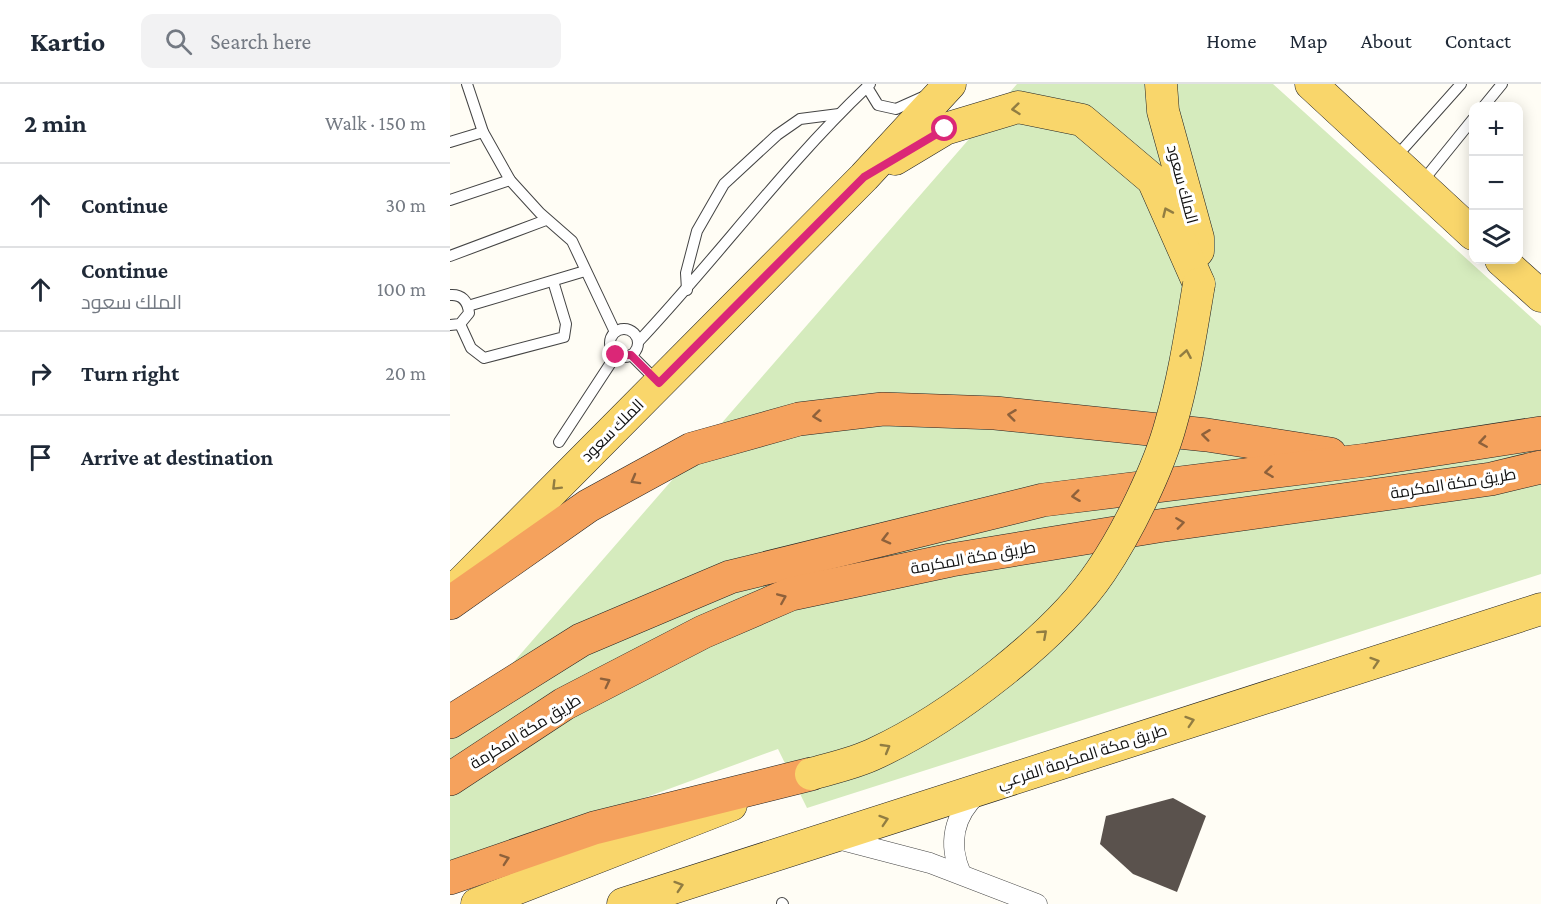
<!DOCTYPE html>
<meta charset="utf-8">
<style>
:root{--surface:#fff;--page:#f2f2f3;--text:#1f2937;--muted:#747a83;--line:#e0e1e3}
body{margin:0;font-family:"Crimson Pro",Cairo,serif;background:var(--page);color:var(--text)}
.controls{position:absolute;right:18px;top:18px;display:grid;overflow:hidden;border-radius:12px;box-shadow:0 3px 15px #0003}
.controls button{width:54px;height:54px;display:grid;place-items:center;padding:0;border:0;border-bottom:2px solid var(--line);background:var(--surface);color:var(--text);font:30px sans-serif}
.stop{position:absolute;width:18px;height:18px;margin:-14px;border:4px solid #db2777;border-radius:50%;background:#fff}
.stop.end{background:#db2777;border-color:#fff;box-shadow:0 2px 6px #0008}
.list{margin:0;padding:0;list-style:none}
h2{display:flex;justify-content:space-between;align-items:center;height:78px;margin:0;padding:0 24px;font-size:26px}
h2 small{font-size:20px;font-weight:400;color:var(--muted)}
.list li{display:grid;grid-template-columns:39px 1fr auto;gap:18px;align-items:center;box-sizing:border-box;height:84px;padding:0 24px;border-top:2px solid var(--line)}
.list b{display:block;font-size:22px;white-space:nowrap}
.list p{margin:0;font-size:20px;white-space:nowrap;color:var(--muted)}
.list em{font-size:20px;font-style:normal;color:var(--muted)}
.icon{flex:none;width:33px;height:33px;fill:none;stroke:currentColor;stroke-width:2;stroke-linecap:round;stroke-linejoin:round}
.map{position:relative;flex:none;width:1091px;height:820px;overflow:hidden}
header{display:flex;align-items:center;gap:36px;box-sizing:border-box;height:84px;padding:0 30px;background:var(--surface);border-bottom:2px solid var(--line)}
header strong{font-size:28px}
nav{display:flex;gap:33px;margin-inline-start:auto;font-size:21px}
.search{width:420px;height:54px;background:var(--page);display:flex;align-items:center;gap:15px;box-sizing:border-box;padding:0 21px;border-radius:12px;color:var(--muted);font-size:22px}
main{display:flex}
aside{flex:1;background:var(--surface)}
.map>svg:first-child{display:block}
</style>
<header>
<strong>Kartio</strong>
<div class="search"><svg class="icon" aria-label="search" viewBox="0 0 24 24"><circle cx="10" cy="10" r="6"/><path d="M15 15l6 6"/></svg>Search here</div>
<nav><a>Home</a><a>Map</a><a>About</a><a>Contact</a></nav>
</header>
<main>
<aside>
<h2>2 min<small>Walk · 150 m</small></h2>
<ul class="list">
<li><svg class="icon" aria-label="ahead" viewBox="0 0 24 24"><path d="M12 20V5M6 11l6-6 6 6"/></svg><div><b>Continue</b></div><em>30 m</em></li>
<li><svg class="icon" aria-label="ahead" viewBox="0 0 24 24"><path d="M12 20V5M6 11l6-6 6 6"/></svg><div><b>Continue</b><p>الملك سعود</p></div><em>100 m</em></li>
<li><svg class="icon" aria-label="right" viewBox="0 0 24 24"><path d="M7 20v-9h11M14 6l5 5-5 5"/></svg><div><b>Turn right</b></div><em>20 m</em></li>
<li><svg class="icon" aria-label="arrive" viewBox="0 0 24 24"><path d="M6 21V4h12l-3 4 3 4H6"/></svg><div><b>Arrive at destination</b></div></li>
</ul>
</aside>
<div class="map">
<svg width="1091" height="820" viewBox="0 0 1091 820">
<rect width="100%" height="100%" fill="#fffdf5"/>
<path fill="#d5ebbd" d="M567 0H823L1091 242V490L357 724 328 665 0 785V651Z"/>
<path fill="#5a524d" d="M723 714 756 732 727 808 683 790 650 760 656 732Z"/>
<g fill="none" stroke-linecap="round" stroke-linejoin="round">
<g stroke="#444" stroke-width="12">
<g id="service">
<path d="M17 0 33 48 60 96 90 129 122 157 165 248"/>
<path d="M420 0 417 3 428 21 446 25 475 12"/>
<path d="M1034 22 1052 0"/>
<path d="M0 58 33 48"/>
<path d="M945 74 1011 0"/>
<path d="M972 98 1023 35"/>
<path d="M0 116 60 96"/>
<path d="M0 172 96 136"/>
<path d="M237 206 236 189 247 147 274 100 327 51 350 35 389 30"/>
<path d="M0 211C12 210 18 217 19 229L10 240 0 241"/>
<path d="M18 222 135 187"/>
<path d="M10 240 21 264 34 274 114 253 116 240 103 197"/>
<circle cx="174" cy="259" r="14"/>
<path d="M189 257C267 174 334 82 417 3"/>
<path d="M181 271 206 296"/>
<path d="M109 358 166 271"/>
<path d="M332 819 333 820"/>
</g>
</g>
<g stroke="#444" stroke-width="21">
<g id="minor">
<path d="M388 755 480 779 587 820"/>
<path d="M511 790C498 760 503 732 528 709"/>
</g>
</g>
<g stroke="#222" stroke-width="33">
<g id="primary">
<path d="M711 0 713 27 748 154V167"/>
<path d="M861 0 1023 150"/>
<path d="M445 75 495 45 568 23 632 36 703 96 749 200"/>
<path d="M1051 176 1091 212"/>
<path d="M7 503 414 93 500 0"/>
<path d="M27 820 281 721"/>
<path d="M173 820 1091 525"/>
</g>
</g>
<g stroke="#222" stroke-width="34">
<g id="motorway">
<path d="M0 519 138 422 242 365 349 335 433 325 545 329 757 351 880 370"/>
<path d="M0 638 131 556 280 493 593 416 917 376 1091 349"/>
<path d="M0 695 114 620 253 548 341 510 501 476 708 442 1041 395 1091 383"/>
<path d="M0 794 144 744 361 690"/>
</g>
</g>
<use href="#service" stroke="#fff" stroke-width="10"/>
<use href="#minor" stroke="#fff" stroke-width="20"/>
<use href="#primary" stroke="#f9d66b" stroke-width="32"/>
<use href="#motorway" stroke="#f5a25d" stroke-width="33"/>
<g stroke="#222" stroke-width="33" stroke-linecap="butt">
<path id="primary-bridge" d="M361 690C382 684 406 679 426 669 499 635 606 554 651 487 677 449 709 384 721 339 734 294 741 247 749 200"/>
</g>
<use href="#primary-bridge" stroke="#f9d66b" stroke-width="32"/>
</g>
<defs><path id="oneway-chevron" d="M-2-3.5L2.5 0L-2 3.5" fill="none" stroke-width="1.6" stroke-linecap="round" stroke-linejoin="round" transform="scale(1.5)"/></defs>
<g stroke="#917d42">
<use href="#oneway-chevron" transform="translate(566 25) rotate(174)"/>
<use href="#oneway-chevron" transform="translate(717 128) rotate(-114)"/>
<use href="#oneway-chevron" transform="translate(736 270) rotate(-80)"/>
<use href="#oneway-chevron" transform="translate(106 402) rotate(135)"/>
<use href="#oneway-chevron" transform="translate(593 550) rotate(-42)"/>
<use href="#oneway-chevron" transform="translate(925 578) rotate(-18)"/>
<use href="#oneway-chevron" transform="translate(740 637) rotate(-18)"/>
<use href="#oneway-chevron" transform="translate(436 664) rotate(-30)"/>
<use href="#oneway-chevron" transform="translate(434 736) rotate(-18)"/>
<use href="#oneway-chevron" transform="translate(229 802) rotate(-18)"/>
</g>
<g stroke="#8e613b">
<use href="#oneway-chevron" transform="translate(562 331) rotate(-173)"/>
<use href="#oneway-chevron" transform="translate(367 332) rotate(173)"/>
<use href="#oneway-chevron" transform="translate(756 351) rotate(-173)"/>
<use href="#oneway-chevron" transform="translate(1033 358) rotate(171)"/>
<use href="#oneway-chevron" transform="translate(819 388) rotate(173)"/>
<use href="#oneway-chevron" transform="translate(185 396) rotate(151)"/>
<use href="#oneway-chevron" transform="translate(626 412) rotate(173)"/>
<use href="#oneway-chevron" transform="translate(730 439) rotate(-8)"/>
<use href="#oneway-chevron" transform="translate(436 455) rotate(166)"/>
<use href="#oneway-chevron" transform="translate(332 514) rotate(-23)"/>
<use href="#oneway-chevron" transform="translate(156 598) rotate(-27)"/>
<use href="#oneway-chevron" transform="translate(55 775) rotate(-19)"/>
</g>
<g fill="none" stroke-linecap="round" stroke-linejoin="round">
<path stroke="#db2777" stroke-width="8" d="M166 271H181L209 299 414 93 495 45"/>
</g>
<g text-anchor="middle" stroke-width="6" stroke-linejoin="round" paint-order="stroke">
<g font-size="16" fill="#111" stroke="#fff">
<text transform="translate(733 100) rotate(75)" y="6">الملك سعود</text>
<text transform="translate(162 346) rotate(-45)" y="6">الملك سعود</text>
<text transform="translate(1003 399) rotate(-9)" y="6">طريق مكة المكرمة</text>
<text transform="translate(523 473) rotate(-10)" y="6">طريق مكة المكرمة</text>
<text transform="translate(75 647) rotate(-32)" y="6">طريق مكة المكرمة</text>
<text transform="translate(632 672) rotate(-18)" y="6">طريق مكة المكرمة الفرعي</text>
</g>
</g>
</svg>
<div class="controls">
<button>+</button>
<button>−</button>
<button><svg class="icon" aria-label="layers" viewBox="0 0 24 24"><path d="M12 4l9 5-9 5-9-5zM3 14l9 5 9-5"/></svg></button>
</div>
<div class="stop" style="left:495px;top:45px"></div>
<div class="stop end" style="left:166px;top:271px"></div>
</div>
</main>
